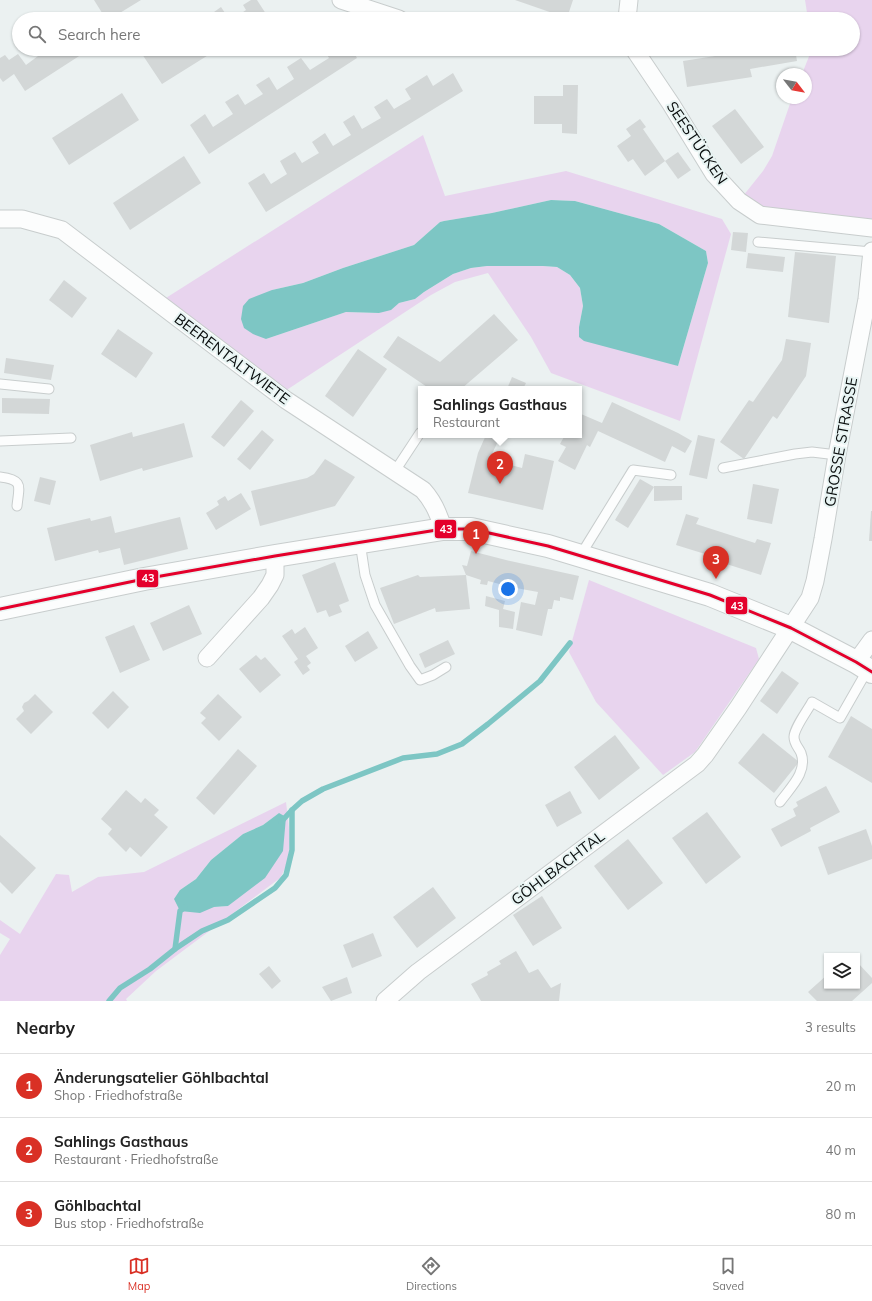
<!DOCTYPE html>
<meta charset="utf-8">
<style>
:root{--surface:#fff;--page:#f6f6f6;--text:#222;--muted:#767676;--line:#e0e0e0;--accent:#d93025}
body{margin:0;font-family:Mulish,sans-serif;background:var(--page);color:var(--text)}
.controls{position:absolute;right:12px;bottom:12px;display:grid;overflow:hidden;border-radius:0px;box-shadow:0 1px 3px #0004}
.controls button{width:36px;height:36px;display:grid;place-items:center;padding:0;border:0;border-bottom:1px solid var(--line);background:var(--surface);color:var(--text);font:20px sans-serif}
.compass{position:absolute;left:776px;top:68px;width:36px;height:36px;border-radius:50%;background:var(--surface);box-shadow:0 1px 3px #0004;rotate:121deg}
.you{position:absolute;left:508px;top:589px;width:14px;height:14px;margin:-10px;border:3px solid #fff;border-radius:50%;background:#1a73e8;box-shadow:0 0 0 6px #1a73e833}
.badge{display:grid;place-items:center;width:26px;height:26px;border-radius:50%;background:var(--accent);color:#fff;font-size:13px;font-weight:700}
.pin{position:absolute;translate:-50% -33px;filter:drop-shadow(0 1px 2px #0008)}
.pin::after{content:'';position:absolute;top:21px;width:14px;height:12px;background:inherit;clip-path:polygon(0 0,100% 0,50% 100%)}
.popup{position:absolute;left:418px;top:386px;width:164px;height:52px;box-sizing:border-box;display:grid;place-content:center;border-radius:0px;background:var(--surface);filter:drop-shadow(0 1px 3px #0005);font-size:13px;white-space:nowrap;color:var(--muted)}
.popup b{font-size:15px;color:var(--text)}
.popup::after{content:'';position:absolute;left:50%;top:100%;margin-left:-8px;border:8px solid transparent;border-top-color:var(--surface)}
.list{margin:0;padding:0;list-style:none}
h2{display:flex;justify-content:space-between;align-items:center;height:52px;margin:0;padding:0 16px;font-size:17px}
h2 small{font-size:13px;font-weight:400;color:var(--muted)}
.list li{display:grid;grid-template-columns:26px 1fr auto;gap:12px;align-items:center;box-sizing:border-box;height:64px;padding:0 16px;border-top:1px solid var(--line)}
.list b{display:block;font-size:15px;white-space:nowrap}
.list p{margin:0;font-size:13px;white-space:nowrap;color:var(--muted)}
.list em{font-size:13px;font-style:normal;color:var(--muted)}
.icon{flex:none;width:22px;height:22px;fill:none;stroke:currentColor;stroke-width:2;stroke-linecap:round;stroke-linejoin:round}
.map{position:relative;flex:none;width:872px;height:1001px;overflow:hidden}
.search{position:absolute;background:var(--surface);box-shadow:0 1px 3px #0004;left:12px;right:12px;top:12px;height:44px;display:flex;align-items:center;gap:10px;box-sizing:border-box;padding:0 14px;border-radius:22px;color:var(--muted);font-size:15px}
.sheet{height:244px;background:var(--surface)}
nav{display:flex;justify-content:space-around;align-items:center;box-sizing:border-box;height:56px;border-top:1px solid var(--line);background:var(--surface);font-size:11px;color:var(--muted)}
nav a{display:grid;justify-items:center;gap:2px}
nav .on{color:var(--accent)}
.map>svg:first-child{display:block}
</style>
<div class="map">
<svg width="872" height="1001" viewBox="0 0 872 1001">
<rect width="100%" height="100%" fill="#ebf1f1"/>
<g fill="#e8d4ee" fill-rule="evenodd">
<path d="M805 0H872V228L760 215 739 201 763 171 772 156 792 98H806V74H802L812 49H853V19H808Z"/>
<path d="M423 135 445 196 566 171 722 219 731 234 680 421 551 373 531 337 488 273 455 282 431 295 279 395 158 303ZM551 200 575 201 659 224 706 251 708 263 678 366 579 327 583 306 580 288 570 275 557 267 543 266H487L471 268 453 274 424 292 415 299 399 303 379 313 346 312 266 339 272 290 303 283 343 268 414 245 440 222 444 221 492 213Z"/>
<path d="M589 580 756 648 759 659 695 752 663 775 596 702 569 652Z"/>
<path d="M286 802C289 827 294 856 280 878L156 971 126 999 127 1001H0V955L10 939 0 933V920L20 934 56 874 69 875 72 892 98 877 144 872ZM279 813 242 894 228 906 214 907 180 890 196 879 211 860 243 834 263 825Z"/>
</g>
<g fill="#7dc6c4">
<path d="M551 200 575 201 659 224 706 251 708 263 678 366 584 341 579 337V327L583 306 580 288 570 275 557 267 543 266H487L471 268 453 274 424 292 415 299 399 303 391 310 379 313 346 312 266 339 253 334 244 328 241 319 243 306 249 299 272 290 303 283 343 268 414 245 440 222 444 221 492 213Z"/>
<path d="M279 813 286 817 283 851 265 878 228 906 214 907 200 913 180 911 174 899 180 890 196 879 211 860 243 834 263 825Z"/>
</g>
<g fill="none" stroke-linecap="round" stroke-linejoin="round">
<g stroke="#7dc6c4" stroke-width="5.5">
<path d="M281 822 292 810 302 801 323 789 403 758 437 754 462 744 488 724 540 681 570 643"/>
<path d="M175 949 202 931 228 920 275 888 286 875 292 850V810"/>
<path d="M109 1001 120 988 150 969 175 949 180 911 185 907"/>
</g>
</g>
<g fill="#d3d7d7">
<path d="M94 0H141L110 19H100L104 16Z"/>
<path d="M251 0H257L268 17 265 19H233L246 10 243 5Z"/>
<path d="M515 0H573L567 18Z"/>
<path d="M221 7 229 19H208L207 17Z"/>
<path d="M40 49H90L25 91 14 74 3 82 0 78V58L5 55 9 60 18 54 26 65 42 53Z"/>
<path d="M151 49H162L166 55 175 49H218L162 84 142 54Z"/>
<path d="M328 49H341L344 54 352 49 357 58 209 154 190 125 205 114 213 127 233 114 225 102 238 94 245 105 263 94 256 85 269 77 277 90 294 79 287 67 301 58 310 70 329 58 325 51Z"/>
<path d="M747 49H795L797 61 750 69 752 77 687 87 683 61 747 51Z"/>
<path d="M453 73 463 91 266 212 248 183 264 173 271 184 287 174 280 161 295 152 302 163 319 153 312 142 325 133 333 146 351 135 343 122 354 115 362 129 381 118 374 107 387 99 394 109 411 99 405 89 427 75 433 86Z"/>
<path d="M563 85H578L577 134 562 133V124H534V96H563Z"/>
<path d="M122 93 139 120 69 165 52 138Z"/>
<path d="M735 109 764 147 741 164 712 126Z"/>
<path d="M640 119 646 127 643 129 665 161 645 176 633 159 628 162 617 146 631 136 626 129Z"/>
<path d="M678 152 691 170 678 179 665 161Z"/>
<path d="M184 156 201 183 130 230 113 203Z"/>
<path d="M733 232 748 233 746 252 731 250Z"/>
<path d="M795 252 836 256 829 323 788 317Z"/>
<path d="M748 253 785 257 783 272 746 268Z"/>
<path d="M64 280 87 298 72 318 49 300Z"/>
<path d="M494 314 518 340 461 389H430L383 357 398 336 440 362Z"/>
<path d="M118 329 153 353 136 378 101 354Z"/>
<path d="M786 339 811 343 806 376 777 419 773 416 744 459 720 442 749 400 753 402 782 360Z"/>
<path d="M358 349 387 369 353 417 325 396Z"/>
<path d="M6 358 54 365 51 380 4 373Z"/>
<path d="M512 377 526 383 523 389H507Z"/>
<path d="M2 398 50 399 49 414 2 413Z"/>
<path d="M241 400 254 411 224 447 211 437Z"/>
<path d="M612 402 678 433 692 441 685 453 672 446 665 462 598 431 590 447 587 445 575 470 558 461 566 447 560 444 565 435H579V417L581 414 602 423Z"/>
<path d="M184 423 193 457 143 471 142 468 100 481 90 445 132 432 133 437Z"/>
<path d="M262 430 274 440 250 470 237 459Z"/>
<path d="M486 435H501L491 456 500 458 499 462 522 468 525 454 554 461 543 510 468 493 478 453Z"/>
<path d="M698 435 715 439 707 479 689 475Z"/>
<path d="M325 459 355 477 335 506 260 526 251 491 307 478 314 474Z"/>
<path d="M40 477 56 481 50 505 34 501Z"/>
<path d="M640 479 654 487 628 528 615 520Z"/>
<path d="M753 484 779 489 772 524 747 519Z"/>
<path d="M654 486H682V500L654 501Z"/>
<path d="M241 493 251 509 216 530 206 513 219 505 217 501 225 496 228 501Z"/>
<path d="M871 511H872V541H869Z"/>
<path d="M686 514 699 518 696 524 755 543 757 539 771 543 761 575 717 561 718 558 676 545Z"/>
<path d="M111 516 115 533 180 517 188 549 124 565 120 548 99 553 98 550 55 561 47 528 90 518 91 521Z"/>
<path d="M471 551 506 560 579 576 573 600 560 597V601L554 600 552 609H548L542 636 516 630 521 602 535 605 538 592 516 588 515 591 507 589V586L488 581 487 585 480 584 481 580 466 575 462 565 467 566Z"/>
<path d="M335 562 349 601 339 605 342 612 329 617 326 610 317 613 302 575Z"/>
<path d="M418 575 420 577 466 575 470 609 436 612 435 608 394 624 380 588Z"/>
<path d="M486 596 505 601 503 609 515 612 513 629 499 627V610L485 606Z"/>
<path d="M189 605 202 634 163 651 150 623Z"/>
<path d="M134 625 150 660 120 673 105 637Z"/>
<path d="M305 627 318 648 306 656 311 663 307 666 310 670 303 675 294 662 298 659 282 636 292 629 295 634Z"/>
<path d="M368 631 378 648 355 662 345 646Z"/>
<path d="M448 640 455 654 425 668 419 654Z"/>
<path d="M256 655 261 660 265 657 281 675 260 693 239 669Z"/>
<path d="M782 671 799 683 777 714 760 701Z"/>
<path d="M113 691 129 707 108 729 92 713Z"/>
<path d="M35 694 53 712 31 734 16 719 24 711 22 707 24 703 28 701Z"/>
<path d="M218 694 242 717 219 741 201 723 206 718 200 713Z"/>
<path d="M851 716 872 729V783L828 757Z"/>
<path d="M763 733 799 762 774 793 738 763Z"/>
<path d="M615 735 640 768 599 800 574 767Z"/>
<path d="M238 749 257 766 214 815 196 798Z"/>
<path d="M826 786 840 812 810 828 811 831 781 847 771 829 796 816 793 809 798 806 796 802Z"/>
<path d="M126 790 141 803 145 798 159 810 154 815 168 827 141 857 130 847 126 852 108 834 112 829 101 819Z"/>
<path d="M570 791 582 813 557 827 545 805Z"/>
<path d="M707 812 741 857 706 884 672 838Z"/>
<path d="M866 829 872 846V859L828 875 818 847Z"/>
<path d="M0 835 36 868 12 894 0 882Z"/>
<path d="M628 839 663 883 628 910 594 866Z"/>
<path d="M433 887 456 918 417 948 393 917Z"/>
<path d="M542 896 562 928 533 946 513 915Z"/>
<path d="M373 933 382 956 352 968 343 945Z"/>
<path d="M516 951 529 973 538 969 551 988 561 983 559 1001H481L471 984 488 975 487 972 501 964 499 961Z"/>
<path d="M857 962 872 978V983L852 1001H817L808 992 827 975V986H857Z"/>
<path d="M269 966 281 981 272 989 259 974Z"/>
<path d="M347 977 352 993 331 1001 322 987Z"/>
</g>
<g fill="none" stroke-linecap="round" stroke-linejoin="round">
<g stroke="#c8cdcd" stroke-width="11">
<g id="lane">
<path d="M758 242 872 252"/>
<path d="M0 384 49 389"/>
<path d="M0 441 71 438"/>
<path d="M723 468 795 454 812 452 837 455"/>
<path d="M395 471 420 433"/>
<path d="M0 477C24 480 19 486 17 506"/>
<path d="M360 542 365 575 375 605 410 666 420 680 433 675 446 667"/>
<path d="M580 556 633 470 671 475"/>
<path d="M780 802C790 788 808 772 801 753 799 748 794 744 794 737 794 728 808 710 812 702L840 718 868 669"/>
</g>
</g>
<g stroke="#c8cdcd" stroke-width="19">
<g id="street">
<path d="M341 0 399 19"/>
<path d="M627 19 629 0"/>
<path d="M634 49 671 104 714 174 739 201 760 215 872 228"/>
<path d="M0 219H22L62 230 286 400 423 490C433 501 439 514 443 529"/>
<path d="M207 658 261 598 270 585 275 575V556"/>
<path d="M856 662 872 640"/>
<path d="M385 1001 418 972 697 764 705 755 738 708 810 598 815 581 823 539 837 455 867 299 872 251"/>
</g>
</g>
<g stroke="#c8cdcd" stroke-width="24">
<path id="secondary" d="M0 609 144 579 275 556 443 529H471L548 546 710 595 791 628 856 662 872 672"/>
</g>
<use href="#lane" stroke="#fcfdfd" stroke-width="9"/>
<use href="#street" stroke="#fcfdfd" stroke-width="17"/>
<use href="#secondary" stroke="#fcfdfd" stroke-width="22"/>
<g stroke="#e8f4f3" stroke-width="6">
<path id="bus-1" d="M0 609 144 579 275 556 443 529H471L548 546 710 595 791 628 856 662 872 672"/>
</g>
<use href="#bus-1" stroke="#e4002b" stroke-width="3"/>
</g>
<g text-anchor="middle" stroke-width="4" stroke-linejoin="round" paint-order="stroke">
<g font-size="15" fill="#080c0c" stroke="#e8f4f3">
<text transform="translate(697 143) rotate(56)" y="5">SEESTÜCKEN</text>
<text transform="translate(232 359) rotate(37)" y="5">BEERENTALTWIETE</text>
<text transform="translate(841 442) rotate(-80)" y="5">GROSSE STRASSE</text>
<text transform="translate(558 868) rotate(-37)" y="5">GÖHLBACHTAL</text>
</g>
</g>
<g stroke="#e8f4f3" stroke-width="1.5">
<rect x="434" y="519" width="23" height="20" rx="4" fill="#e4002b"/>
<rect x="136" y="569" width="23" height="19" rx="4" fill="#e4002b"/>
<rect x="725" y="596" width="23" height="19" rx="4" fill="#e4002b"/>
</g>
<g font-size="11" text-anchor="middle" font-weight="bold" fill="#fff">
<text x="446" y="533">43</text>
<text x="148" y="582">43</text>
<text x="737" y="610">43</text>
</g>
</svg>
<div class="controls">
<button><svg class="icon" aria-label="layers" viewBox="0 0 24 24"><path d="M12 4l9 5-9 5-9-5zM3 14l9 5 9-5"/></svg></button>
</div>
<svg class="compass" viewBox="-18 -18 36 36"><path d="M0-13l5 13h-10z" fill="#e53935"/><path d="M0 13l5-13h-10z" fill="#767676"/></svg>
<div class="you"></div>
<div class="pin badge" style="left:476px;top:554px">1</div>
<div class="pin badge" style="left:500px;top:484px">2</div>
<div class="popup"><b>Sahlings Gasthaus</b>Restaurant</div>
<div class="pin badge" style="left:716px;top:579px">3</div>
<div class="search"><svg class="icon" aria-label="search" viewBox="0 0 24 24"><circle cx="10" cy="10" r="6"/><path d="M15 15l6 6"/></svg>Search here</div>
</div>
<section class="sheet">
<h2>Nearby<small>3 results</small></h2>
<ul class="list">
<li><span class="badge">1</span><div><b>Änderungsatelier Göhlbachtal</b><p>Shop · Friedhofstraße</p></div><em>20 m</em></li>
<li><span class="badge">2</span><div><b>Sahlings Gasthaus</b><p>Restaurant · Friedhofstraße</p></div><em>40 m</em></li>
<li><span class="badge">3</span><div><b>Göhlbachtal</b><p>Bus stop · Friedhofstraße</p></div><em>80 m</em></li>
</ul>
</section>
<nav>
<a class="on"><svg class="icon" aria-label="map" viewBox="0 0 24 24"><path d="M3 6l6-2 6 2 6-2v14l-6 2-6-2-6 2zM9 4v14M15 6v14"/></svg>Map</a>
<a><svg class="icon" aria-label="directions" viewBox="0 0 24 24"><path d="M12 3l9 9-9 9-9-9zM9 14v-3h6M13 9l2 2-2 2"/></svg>Directions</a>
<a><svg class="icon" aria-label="saved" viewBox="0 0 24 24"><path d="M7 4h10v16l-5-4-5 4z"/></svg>Saved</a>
</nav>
